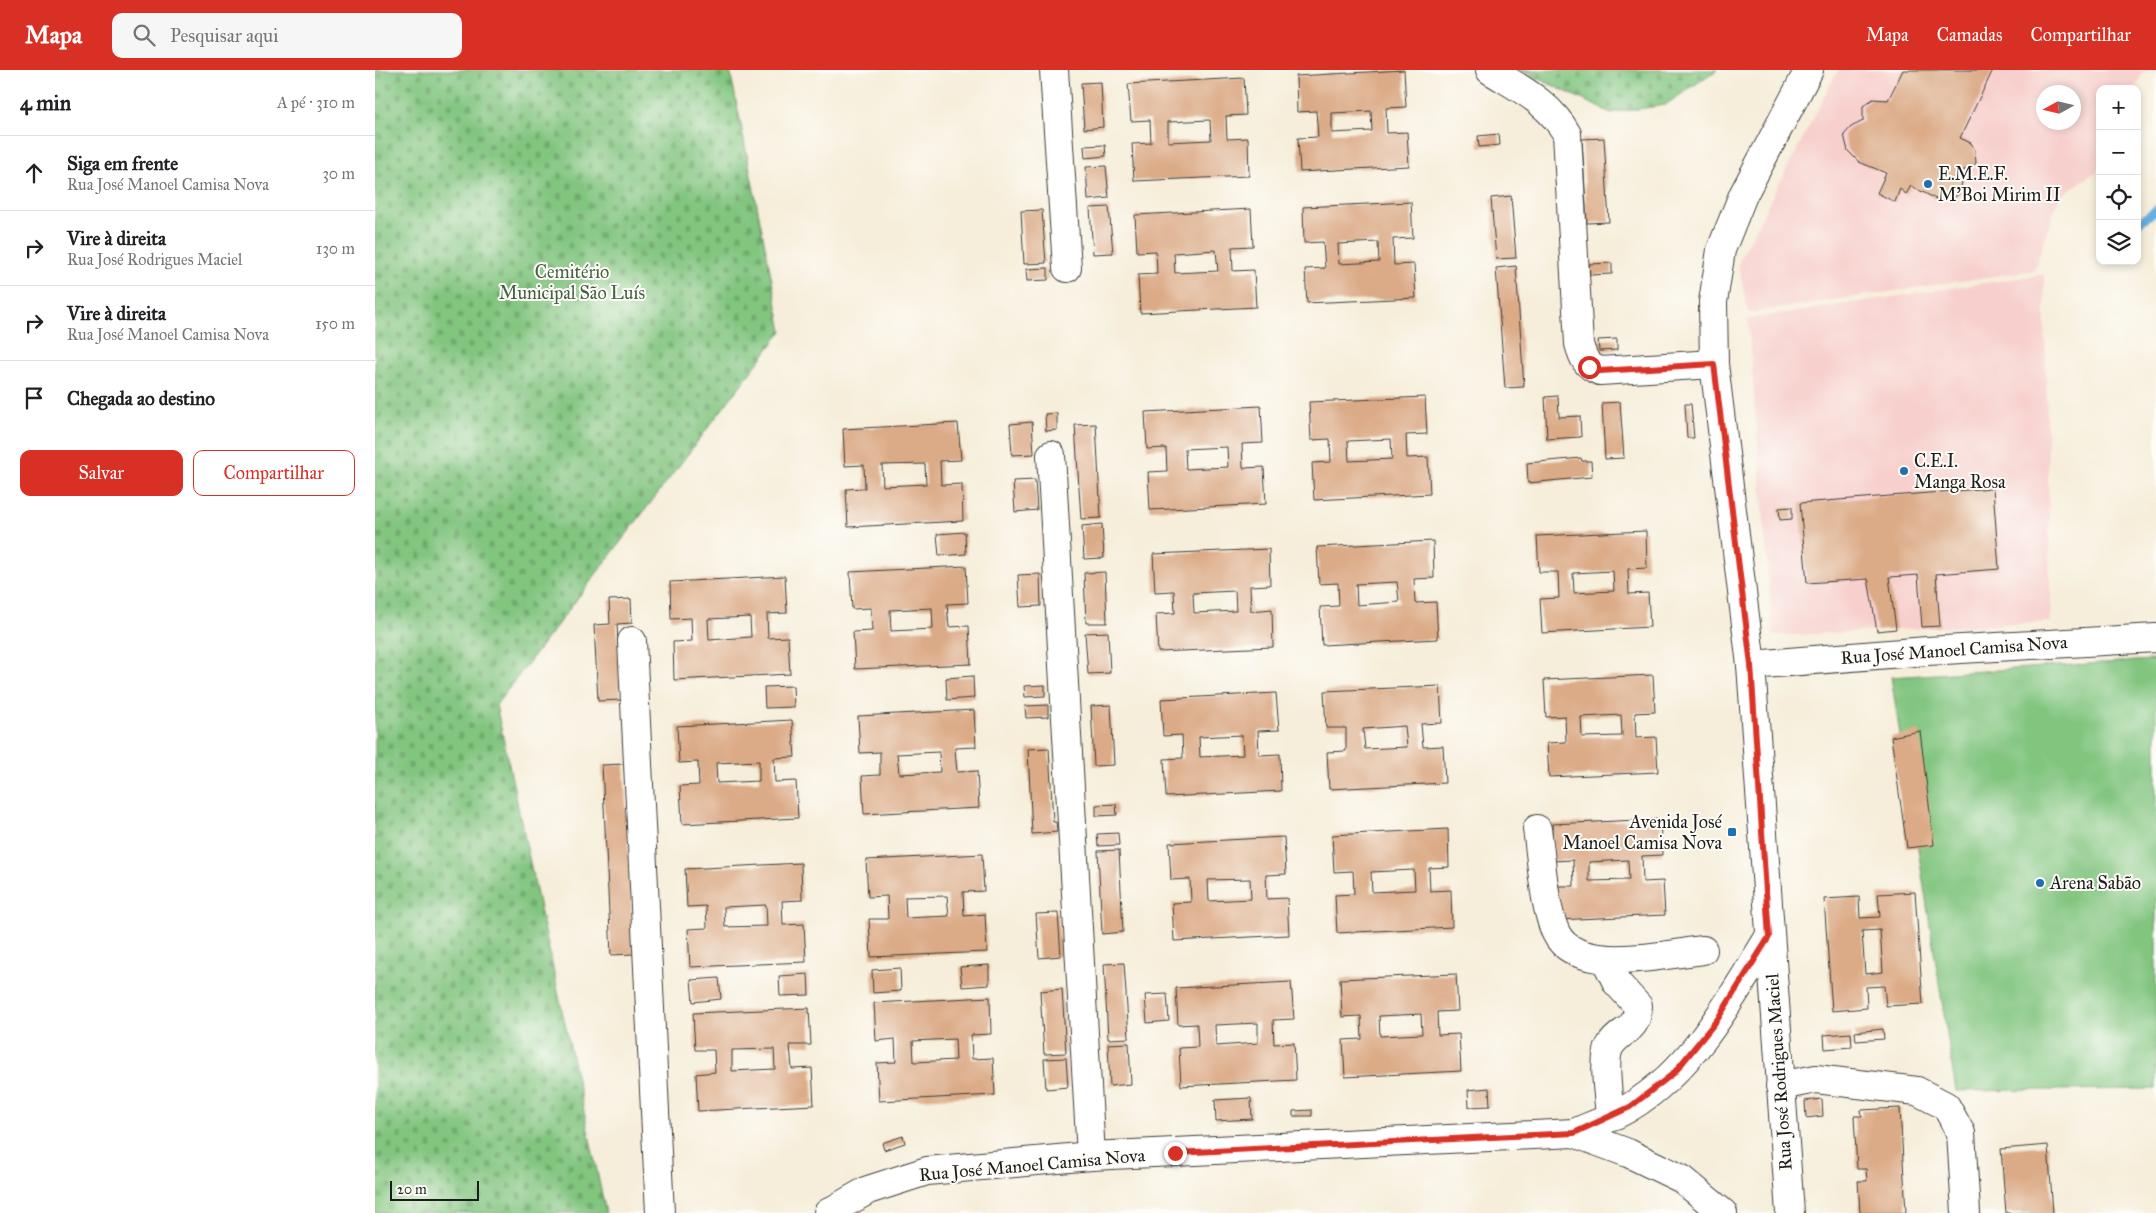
<!DOCTYPE html>
<html lang="pt">
<meta charset="utf-8">
<style>
:root{--surface:#fff;--page:#f6f6f6;--text:#202124;--muted:#757577;--line:#e0e0e0;--accent:#d93025}
body{margin:0;font-family:"IM FELL Great Primer",serif;background:var(--page);color:var(--text)}
.controls{position:absolute;right:15px;top:15px;display:grid;overflow:hidden;border-radius:10px;box-shadow:0 2px 8px #0003}
.controls button{width:45px;height:45px;display:grid;place-items:center;padding:0;border:0;border-bottom:1px solid var(--line);background:var(--surface);color:var(--text);font:25px sans-serif}
.compass{position:absolute;left:1661px;top:15px;width:45px;height:45px;border-radius:50%;background:var(--surface);box-shadow:0 2px 8px #0003;rotate:262deg}
.scale{position:absolute;left:15px;bottom:12px;width:89px;box-sizing:border-box;padding-left:5px;border:2px solid #1c1c1c;border-top:0;font-size:14px;line-height:18px;white-space:nowrap;color:#1c1c1c;-webkit-text-stroke:4px #fdfcf7;paint-order:stroke}
.stop{position:absolute;width:15px;height:15px;margin:-11px;border:4px solid #d93025;border-radius:50%;background:#fff}
.stop.end{background:#d93025;border-color:#fff;box-shadow:0 1px 5px #0008}
.list{margin:0;padding:0;list-style:none}
h2{display:flex;justify-content:space-between;align-items:center;height:65px;margin:0;padding:0 20px;font-size:21px}
h2 small{font-size:16px;font-weight:400;color:var(--muted)}
.list li{display:grid;grid-template-columns:32px 1fr auto;gap:15px;align-items:center;box-sizing:border-box;height:75px;padding:0 20px;border-top:1px solid var(--line)}
.list b{display:block;font-size:19px;white-space:nowrap}
.list p{margin:0;font-size:16px;white-space:nowrap;color:var(--muted)}
.list em{font-size:16px;font-style:normal;color:var(--muted)}
.actions{display:flex;gap:10px;padding:15px 20px}
.actions a{flex:1;padding:11px 0;border:1px solid var(--accent);border-radius:10px;text-align:center;font-size:18px;color:var(--accent)}
.actions .main{background:var(--accent);color:#fff}
.icon{flex:none;width:28px;height:28px;fill:none;stroke:currentColor;stroke-width:2;stroke-linecap:round;stroke-linejoin:round}
.map{position:relative;flex:none;width:1781px;height:1143px;overflow:hidden}
header{display:flex;align-items:center;gap:30px;box-sizing:border-box;height:70px;padding:0 25px;background:var(--accent);color:#fff}
header strong{font-size:24px}
nav{display:flex;gap:28px;margin-inline-start:auto;font-size:18px}
.search{width:350px;height:45px;background:var(--page);display:flex;align-items:center;gap:12px;box-sizing:border-box;padding:0 18px;border-radius:10px;color:var(--muted);font-size:19px}
main{display:flex}
aside{flex:1;background:var(--surface)}
.map>svg:first-child{display:block}
</style>
<header>
<strong>Mapa</strong>
<div class="search"><svg class="icon" aria-label="search" viewBox="0 0 24 24"><circle cx="10" cy="10" r="6"/><path d="M15 15l6 6"/></svg>Pesquisar aqui</div>
<nav><a>Mapa</a><a>Camadas</a><a>Compartilhar</a></nav>
</header>
<main>
<aside>
<h2>4 min<small>A pé · 310 m</small></h2>
<ul class="list">
<li><svg class="icon" aria-label="ahead" viewBox="0 0 24 24"><path d="M12 20V5M6 11l6-6 6 6"/></svg><div><b>Siga em frente</b><p>Rua José Manoel Camisa Nova</p></div><em>30 m</em></li>
<li><svg class="icon" aria-label="right" viewBox="0 0 24 24"><path d="M7 20v-9h11M14 6l5 5-5 5"/></svg><div><b>Vire à direita</b><p>Rua José Rodrigues Maciel</p></div><em>130 m</em></li>
<li><svg class="icon" aria-label="right" viewBox="0 0 24 24"><path d="M7 20v-9h11M14 6l5 5-5 5"/></svg><div><b>Vire à direita</b><p>Rua José Manoel Camisa Nova</p></div><em>150 m</em></li>
<li><svg class="icon" aria-label="arrive" viewBox="0 0 24 24"><path d="M6 21V4h12l-3 4 3 4H6"/></svg><div><b>Chegada ao destino</b></div></li>
</ul>
<div class="actions"><a class="main">Salvar</a><a>Compartilhar</a></div>
</aside>
<div class="map">
<svg width="1781" height="1143" viewBox="0 0 1781 1143">
<defs>
<pattern id="cemetery-stones" width="16" height="16" patternUnits="userSpaceOnUse" patternTransform="scale(1.25)"><rect width="16" height="16" fill="#81c57f"/><path d="M2 7V4a2 2 0 0 1 4 0v3zM10 15v-3a2 2 0 0 1 4 0v3z" fill="#6fa96d"/></pattern>
</defs>
<rect width="100%" height="100%" fill="#fdfcf7"/>
<filter id="ink" filterUnits="userSpaceOnUse"><feTurbulence type="fractalNoise" baseFrequency=".02" numOctaves="2"/><feDisplacementMap in="SourceGraphic" scale="10" xChannelSelector="R" yChannelSelector="G"/><feConvolveMatrix kernelMatrix="1 2 1 2 8 2 1 2 1" color-interpolation-filters="sRGB"/></filter>
<filter id="wash" filterUnits="userSpaceOnUse"><feTurbulence type="fractalNoise" baseFrequency=".0096" numOctaves="4" result="noise"/><feDisplacementMap in="SourceGraphic" scale="20" xChannelSelector="R" yChannelSelector="G"/><feGaussianBlur stdDeviation="1.12" result="paint"/><feColorMatrix in="noise" values="0 0 0 0 0 0 0 0 0 0 0 0 0 0 0 0 0 1.4 0 .05"/><feComposite in="paint" operator="in"/></filter>
<g filter="url(#wash)">
<rect width="100%" height="100%" fill="#f6eeda"/>
<g fill="#f7d0cd" fill-rule="evenodd">
<path d="M1463 0H1781V1L1767 4 1760 19H1725V94L1722 101 1684 127 1659 200 1373 243 1363 193ZM1668 22H1698V52H1668Z"/>
<path d="M1669 204 1676 552 1398 566 1373 249Z"/>
</g>
<g fill="url(#cemetery-stones)" stroke="#4e704e">
<path d="M0 0H355L407 261 121 635 231 1143H0Z"/>
<path d="M1145 0H1342L1290 35 1236 43Z"/>
</g>
<path fill="#81c57f" stroke="#4e704e" d="M1775 590 1781 591V1019L1581 1021 1516 607Z"/>
<g fill="none" stroke-linecap="round" stroke-linejoin="round">
<path stroke="#67aede" stroke-width="9" d="M1762 154 1781 140"/>
</g>
<g id="blocks">
<g fill="#dbaa86" fill-rule="evenodd">
<path d="M1029 0 1031 37 1011 38 1012 63 1032 62 1034 96 925 102 923 68 943 67 941 41 922 42 921 6ZM996 41 997 61 957 63V43Z"/>
<path d="M1528 0H1618L1585 68 1596 73 1600 80 1601 93 1594 99 1585 101 1587 112 1585 123 1577 129 1565 131 1536 116 1531 124 1525 119 1520 132 1502 123 1511 103 1484 92 1473 81 1469 65 1476 57 1488 51V36L1498 29 1513 30Z"/>
<path d="M869 8 871 45 851 46 852 69 873 68 874 106 759 111 757 74 776 73 775 50 756 51 753 14ZM835 50 836 70 793 72V52Z"/>
<path d="M726 12 728 57 709 59 706 13Z"/>
<path d="M1124 64 1125 75 1104 77 1103 66Z"/>
<path d="M1229 68 1234 152 1212 153 1207 69Z"/>
<path d="M730 75 731 86 710 88 709 76Z"/>
<path d="M731 96 734 128 713 130 711 97Z"/>
<path d="M1136 126 1141 188 1121 189 1116 128Z"/>
<path d="M1036 132 1038 168 1018 169 1019 195 1039 194 1041 228 932 233 930 199 950 198 948 172 929 173 928 137ZM1003 172 1004 192 964 194 963 174Z"/>
<path d="M734 137 738 183 718 184 715 138Z"/>
<path d="M876 139 878 176 857 177 858 201 879 200 881 237 765 243 763 205 782 204 781 181 762 182 760 145ZM841 180 843 201 800 203 799 183Z"/>
<path d="M667 140 671 193 649 194 646 141Z"/>
<path d="M1237 193V204L1215 205 1214 194Z"/>
<path d="M1141 196 1149 317 1130 318 1121 198Z"/>
<path d="M673 198V210L652 211 651 199Z"/>
<path d="M1242 269V280L1224 281 1223 270Z"/>
<path d="M1183 326 1184 347 1205 346 1206 367 1172 369 1170 327Z"/>
<path d="M1050 327 1052 364 1031 365 1032 388 1053 387 1055 424 939 430 937 393 956 392 955 369 936 370 934 332ZM1016 369 1017 389 974 391 973 371Z"/>
<path d="M1245 332 1249 388 1230 389 1227 333Z"/>
<path d="M1310 334H1316L1319 368H1312Z"/>
<path d="M886 336 888 373 867 374 868 398 889 397 891 434 775 440 773 402 792 401 791 378 772 379 770 342ZM852 377 853 397 811 399 810 379Z"/>
<path d="M682 343V360L671 361 670 344Z"/>
<path d="M657 352 659 384 637 385 635 354Z"/>
<path d="M583 353 586 390 565 391 566 415 587 414 588 451 473 457 471 419 490 418 489 395 470 396 468 359ZM550 394 551 414 508 416 507 395Z"/>
<path d="M721 354 726 448 706 449 700 355Z"/>
<path d="M1206 388 1207 391H1216L1217 407 1153 413 1152 393Z"/>
<path d="M660 410 662 440 640 442 638 411Z"/>
<path d="M1618 418 1624 499 1561 504 1565 556 1547 557 1543 505 1514 507 1521 559 1502 561 1493 509 1432 513 1425 433Z"/>
<path d="M1417 437V449L1405 450 1404 438Z"/>
<path d="M727 454 729 488 709 489 707 456Z"/>
<path d="M1271 461 1272 498 1253 499 1254 524 1273 523 1275 557 1167 563 1165 529 1184 528 1183 502H1164L1162 466ZM1238 501 1239 521 1199 523 1198 503Z"/>
<path d="M590 462 591 484 564 486 562 464Z"/>
<path d="M1058 471 1059 508 1039 509 1040 533 1061 532 1063 569 947 575 945 537 964 536 963 513 944 514 942 477ZM1022 512 1024 532 982 535 981 514Z"/>
<path d="M894 479 895 515 875 516 876 541 897 539 898 577 783 582 781 544 800 543 799 521 780 522 778 484ZM860 521 861 541 819 543 818 523Z"/>
<path d="M591 496 593 533 572 534 574 557 594 556 596 594 480 599 478 562 497 561 496 538 477 539 475 502ZM557 538 558 559 516 561 515 540Z"/>
<path d="M730 502 732 553H711L709 503Z"/>
<path d="M665 504 666 536 645 537 643 505Z"/>
<path d="M410 506 412 543 392 544 393 568 413 567 415 604 299 610 298 572 317 571 316 548 296 549 295 512ZM375 547 376 567 334 570 333 549Z"/>
<path d="M256 529 257 553 242 554 246 630 223 631 219 555 235 554 234 530Z"/>
<path d="M733 562 735 603 713 604 710 563Z"/>
<path d="M1278 605 1280 642 1260 643 1261 668 1281 667 1283 702 1174 707 1172 673 1191 672 1190 646 1171 647 1169 610ZM1246 645 1247 666 1207 667 1206 647Z"/>
<path d="M598 606 599 628 572 630 571 608Z"/>
<path d="M670 615V626L650 627 649 616Z"/>
<path d="M418 616 419 637 390 638 389 617Z"/>
<path d="M1065 616 1067 653 1046 654 1048 677 1068 676 1070 713 954 719 952 682 971 681V658H951L949 621ZM1030 656 1032 677 990 679 988 659Z"/>
<path d="M901 623 904 660 883 661 884 685 905 684 906 721 791 727 789 689 808 688 807 665 788 666 786 629ZM867 665 868 685 825 687 824 667Z"/>
<path d="M673 635V647L651 648 650 636Z"/>
<path d="M736 635 739 695 719 696 716 636Z"/>
<path d="M599 640 601 677 580 678 582 702 602 701 604 738 489 744 487 706 505 705V682L485 683 483 646ZM564 682 565 702 524 704 522 684Z"/>
<path d="M417 650 420 687 399 688 400 712 421 711 423 748 307 754 305 716 324 715 323 692 304 693 302 656ZM384 691V711L342 713 341 693Z"/>
<path d="M1545 661 1559 775 1532 778 1516 667Z"/>
<path d="M674 678 678 752H681L682 762 657 764 653 679Z"/>
<path d="M249 694 259 884 236 885 227 695Z"/>
<path d="M741 734 742 745 721 746V735Z"/>
<path d="M1285 749 1287 785 1267 786 1268 812 1288 811 1290 845 1181 850 1179 816H1199L1198 790 1178 791 1177 754ZM1253 790 1254 810 1214 811V792Z"/>
<path d="M1073 759 1074 797 1054 798 1055 821 1076 820 1077 857 962 863 960 825 979 824 978 801 959 802 957 765ZM1039 800 1040 820 997 822 996 802Z"/>
<path d="M743 763 744 775 723 776 722 764Z"/>
<path d="M909 767 911 804 891 805 892 829 912 828 914 865 799 871 797 833 816 832 815 809 796 810 794 773ZM875 809 876 829 834 831 833 810Z"/>
<path d="M744 780 748 862 727 864 723 781Z"/>
<path d="M607 784 609 821 588 822 589 846 610 844 612 882 496 887 494 849H513L512 826 493 827 491 790ZM572 826 574 846 531 848 530 827Z"/>
<path d="M426 793 427 830 407 831 408 855 429 854 431 892 315 897 313 859 332 858 331 836 312 837 310 799ZM391 835 392 856 350 857 349 837Z"/>
<path d="M1540 822 1548 934 1511 936 1509 916 1491 917 1492 938 1457 941 1449 829 1484 827 1485 848 1505 847 1503 824ZM1505 860 1508 902 1490 904 1487 861Z"/>
<path d="M683 843 686 886 664 888 661 844Z"/>
<path d="M749 893 754 968 733 969 729 894Z"/>
<path d="M614 895V915L587 917 585 897Z"/>
<path d="M525 898 526 921 498 923 497 900Z"/>
<path d="M433 904 434 925 405 926 404 906Z"/>
<path d="M1081 904 1083 941 1062 942 1063 965 1084 964 1086 1001 970 1007 968 970 987 969 986 946 967 947 965 909ZM1046 944 1047 964 1005 966 1004 946Z"/>
<path d="M344 908 346 929 318 932 316 910Z"/>
<path d="M916 912 919 949 898 950 899 974 919 973 921 1010 806 1016 804 978 823 977 822 954 803 955 801 918ZM883 953V973L841 976 840 955Z"/>
<path d="M687 919 691 983 669 984 665 921Z"/>
<path d="M792 924 794 951 772 953 770 925Z"/>
<path d="M615 927 616 964 596 965 597 989 618 988 620 1025 504 1031 502 993 521 992 520 969 501 971 499 933ZM580 969 581 990 539 992 538 971Z"/>
<path d="M434 938 436 975H415L417 999 437 998 439 1035 323 1041 321 1004 340 1002 339 980H320L318 943ZM399 979 400 999 357 1001V980Z"/>
<path d="M1508 959 1509 969 1481 971 1480 962Z"/>
<path d="M1476 963 1477 977 1450 979 1449 965Z"/>
<path d="M754 973 756 1014 735 1016 733 974Z"/>
<path d="M691 988 693 1017 671 1019 669 989Z"/>
<path d="M1114 1018 1115 1036 1094 1037 1093 1020Z"/>
<path d="M876 1028 877 1049 841 1051 840 1030Z"/>
<path d="M1447 1029 1448 1046 1431 1048 1430 1031Z"/>
<path d="M1525 1038 1531 1143H1485L1483 1111H1492L1491 1099H1482L1479 1046H1487L1486 1040Z"/>
<path d="M937 1040V1046H918V1041Z"/>
<path d="M528 1066 530 1073 509 1080 507 1073Z"/>
<path d="M1673 1075 1678 1143H1631L1626 1079Z"/>
</g>
</g>
</g>
<g filter="url(#ink)">
<use href="#blocks" fill-opacity="0" stroke="#3d3c38" stroke-width="1"/>
<g fill="none" stroke-linecap="round" stroke-linejoin="round">
<g stroke="#3d3c38" stroke-width="30">
<g id="minor">
<path d="M679 0 692 198"/>
<path d="M1115 0C1145 19 1174 32 1192 64L1204 274C1208 288 1211 296 1225 301L1339 294"/>
<path d="M676 385 716 1086"/>
<path d="M257 571 285 1143"/>
<path d="M1376 595 1552 581 1781 568"/>
<path d="M1162 759C1167 791 1168 834 1181 863 1201 906 1292 884 1328 880"/>
<path d="M1231 891 1242 913 1263 936C1262 963 1246 958 1235 976 1227 990 1234 1030 1235 1046"/>
<path d="M1405 1016 1441 1009 1542 1021 1571 1036 1586 1063 1591 1143"/>
<path d="M1199 1063 1253 1083 1307 1109 1348 1143"/>
<path d="M453 1143 493 1120 552 1101 716 1086 1199 1063C1217 1055 1238 1048 1255 1037 1319 998 1356 929 1394 867"/>
<path d="M1415 1143 1376 595 1339 294 1338 232 1346 180 1368 125 1434 0"/>
</g>
</g>
<use href="#minor" stroke="#fff" stroke-width="28"/>
</g>
</g>
<g fill="none" stroke-linecap="round" stroke-linejoin="round" filter="url(#ink)">
<path stroke="#d93025" stroke-width="6" d="M800 1083 1199 1063 1255 1037 1299 1003 1342 950 1394 867 1376 595 1339 294 1225 301 1214 297"/>
</g>
<g fill="#1f6fb2" stroke="#fdfcf7" stroke-width="2">
<circle cx="1553" cy="114" r="5"/>
<circle cx="1529" cy="401" r="5"/>
<rect x="1352" y="757" width="10" height="10" rx="2.5"/>
<circle cx="1665" cy="813" r="5"/>
</g>
<g text-anchor="middle" stroke-width="4" stroke-linejoin="round" paint-order="stroke">
<g font-size="18" fill="#1c1c1c" stroke="#fdfcf7" text-anchor="start">
<text x="1563" y="110">E.M.E.F.<tspan x="1563" dy="21">M'Boi Mirim II</tspan></text>
<text x="1539" y="397">C.E.I.<tspan x="1539" dy="21">Manga Rosa</tspan></text>
<text x="1347" y="758" text-anchor="end">Avenida José<tspan x="1347" dy="21">Manoel Camisa Nova</tspan></text>
<text x="1675" y="819">Arena Sabão</text>
</g>
<g font-size="18" fill="#446044" stroke="#fdfcf7">
<text x="197" y="208">Cemitério<tspan x="197" dy="21">Municipal São Luís</tspan></text>
</g>
<g font-size="18" fill="#1c1c1c" stroke="#fdfcf7">
<text transform="translate(1579 580) rotate(-4)" y="6">Rua José Manoel Camisa Nova</text>
<text transform="translate(1404 1002) rotate(-94)" y="6">Rua José Rodrigues Maciel</text>
<text transform="translate(657 1095) rotate(-5)" y="6">Rua José Manoel Camisa Nova</text>
</g>
</g>
</svg>
<div class="controls">
<button>+</button>
<button>−</button>
<button><svg class="icon" aria-label="locate" viewBox="0 0 24 24"><circle cx="12" cy="12" r="6"/><path d="M12 2v4M12 18v4M2 12h4M18 12h4"/></svg></button>
<button><svg class="icon" aria-label="layers" viewBox="0 0 24 24"><path d="M12 4l9 5-9 5-9-5zM3 14l9 5 9-5"/></svg></button>
</div>
<svg class="compass" viewBox="-18 -18 36 36"><path d="M0-13l5 13h-10z" fill="#e53935"/><path d="M0 13l5-13h-10z" fill="#757577"/></svg>
<div class="scale">20 m</div>
<div class="stop" style="left:1214px;top:297px"></div>
<div class="stop end" style="left:800px;top:1083px"></div>
</div>
</main>
